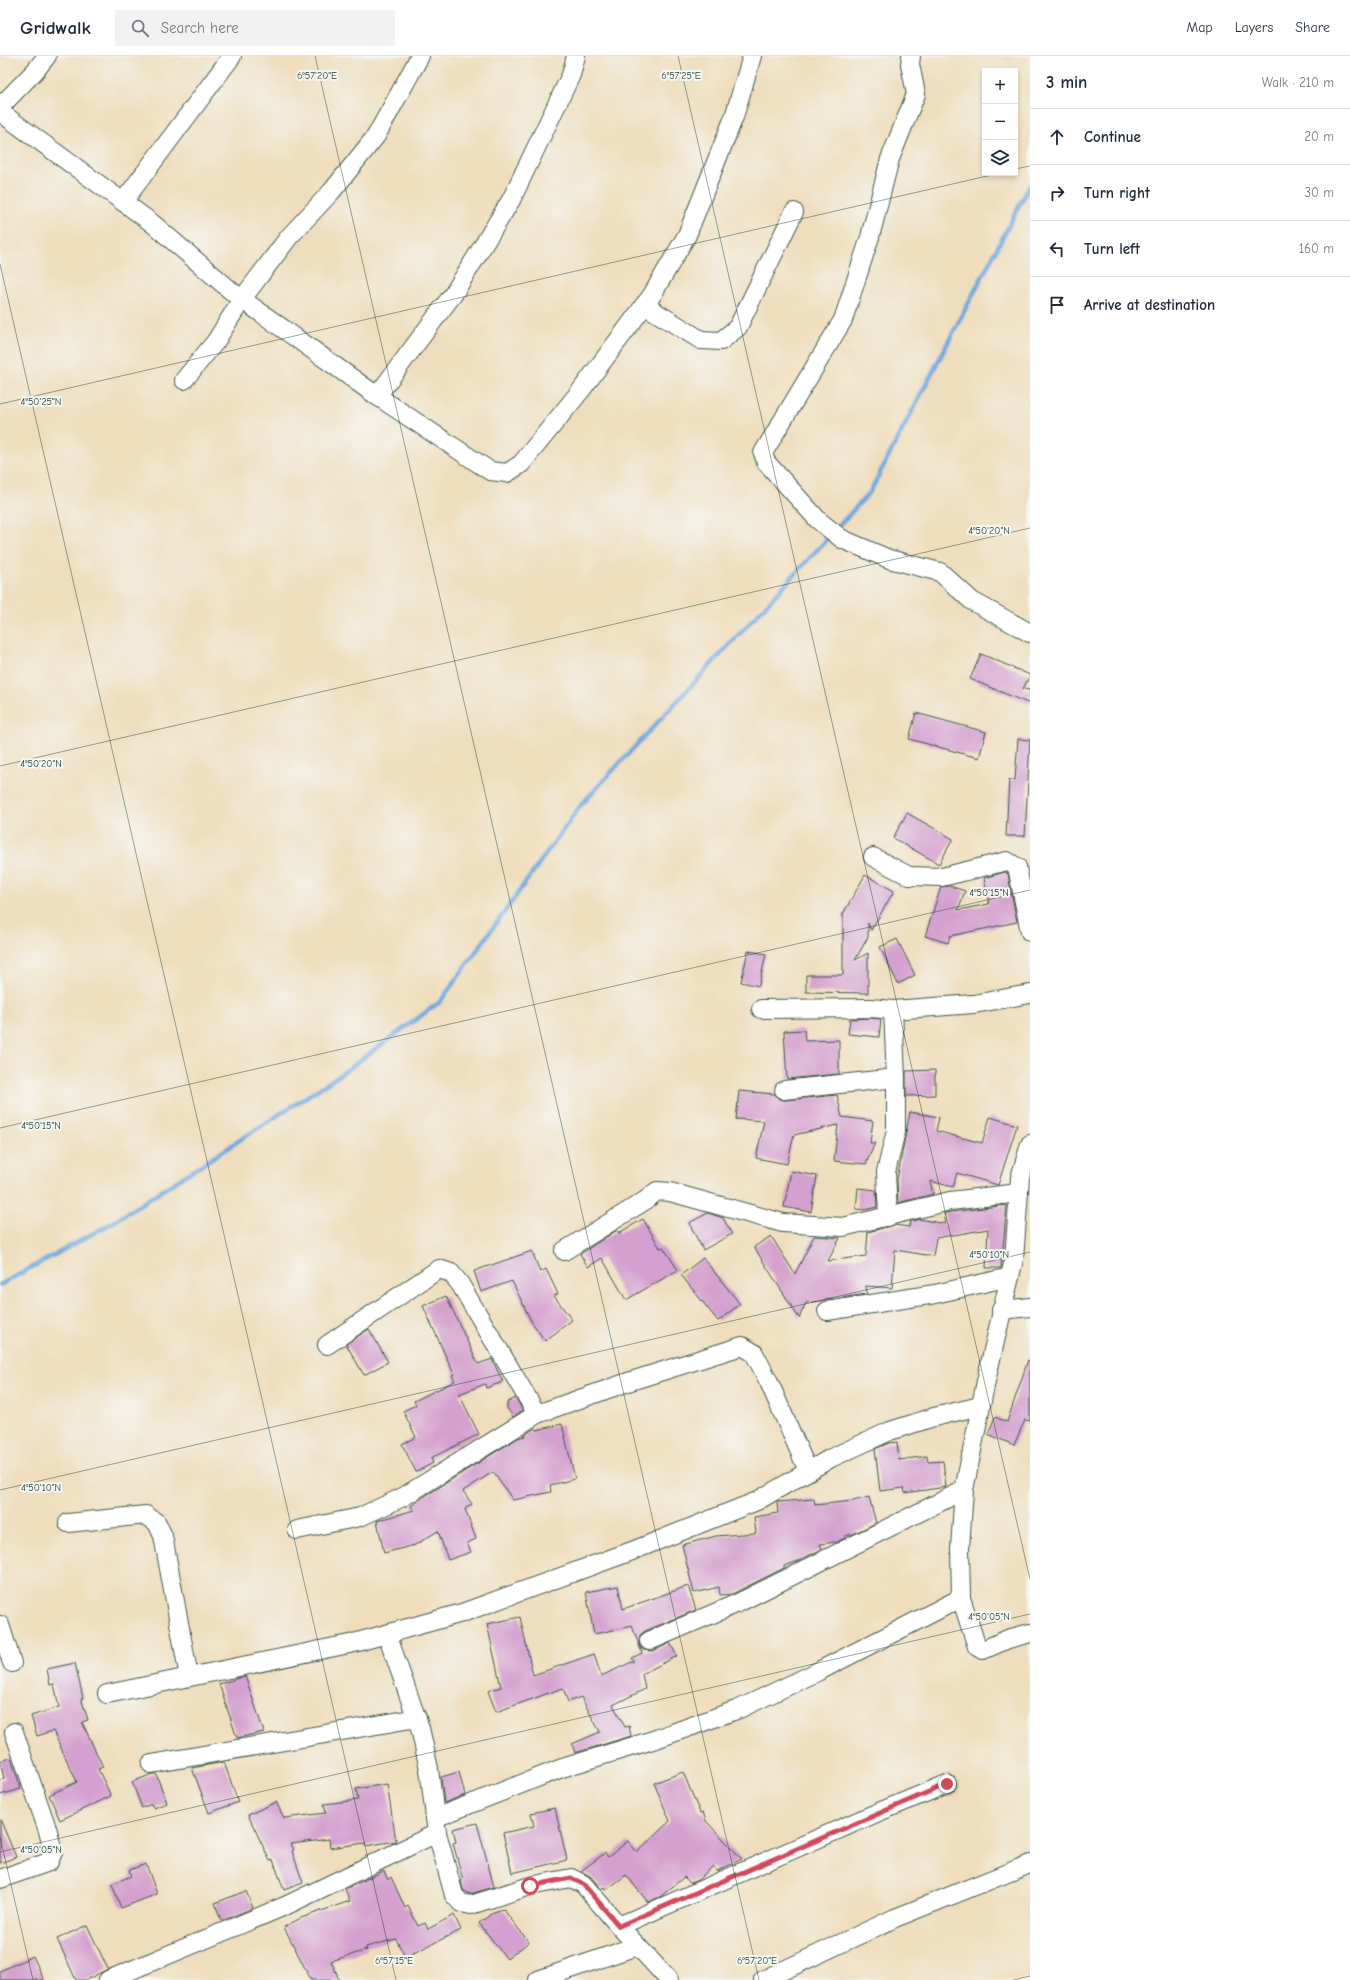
<!DOCTYPE html>
<meta charset="utf-8">
<style>
:root{--surface:#fff;--page:#f2f2f3;--text:#1f2937;--muted:#747a83;--line:#e0e1e3}
body{margin:0;font-family:"Comic Neue",sans-serif;background:var(--page);color:var(--text)}
.controls{position:absolute;right:12px;top:12px;display:grid;overflow:hidden;border-radius:0px;box-shadow:0 2px 6px #0003}
.controls button{width:36px;height:36px;display:grid;place-items:center;padding:0;border:0;border-bottom:1px solid var(--line);background:var(--surface);color:var(--text);font:20px sans-serif}
.stop{position:absolute;width:12px;height:12px;margin:-9px;border:3px solid #d1495b;border-radius:50%;background:#fff}
.stop.end{background:#d1495b;border-color:#fff;box-shadow:0 1px 4px #0008}
.list{margin:0;padding:0;list-style:none}
h2{display:flex;justify-content:space-between;align-items:center;height:52px;margin:0;padding:0 16px;font-size:17px}
h2 small{font-size:13px;font-weight:400;color:var(--muted)}
.list li{display:grid;grid-template-columns:26px 1fr auto;gap:12px;align-items:center;box-sizing:border-box;height:56px;padding:0 16px;border-top:1px solid var(--line)}
.list b{display:block;font-size:15px;white-space:nowrap}
.list em{font-size:13px;font-style:normal;color:var(--muted)}
.icon{flex:none;width:22px;height:22px;fill:none;stroke:currentColor;stroke-width:2;stroke-linecap:round;stroke-linejoin:round}
.map{position:relative;flex:none;width:1030px;height:1924px;overflow:hidden}
header{display:flex;align-items:center;gap:24px;box-sizing:border-box;height:56px;padding:0 20px;background:var(--surface);border-bottom:1px solid var(--line)}
header strong{font-size:19px}
nav{display:flex;gap:22px;margin-inline-start:auto;font-size:14px}
.search{width:280px;height:36px;background:var(--page);display:flex;align-items:center;gap:10px;box-sizing:border-box;padding:0 14px;border-radius:0px;color:var(--muted);font-size:15px}
main{display:flex}
aside{flex:1;background:var(--surface)}
.map>svg:first-child{display:block}
</style>
<header>
<strong>Gridwalk</strong>
<div class="search"><svg class="icon" aria-label="search" viewBox="0 0 24 24"><circle cx="10" cy="10" r="6"/><path d="M15 15l6 6"/></svg>Search here</div>
<nav><a>Map</a><a>Layers</a><a>Share</a></nav>
</header>
<main>
<div class="map">
<svg width="1030" height="1924" viewBox="0 0 1030 1924">
<rect width="100%" height="100%" fill="#f6f6f2"/>
<filter id="ink" filterUnits="userSpaceOnUse"><feTurbulence type="fractalNoise" baseFrequency=".025" numOctaves="2"/><feDisplacementMap in="SourceGraphic" scale="8" xChannelSelector="R" yChannelSelector="G"/><feConvolveMatrix kernelMatrix="1 2 1 2 8 2 1 2 1" color-interpolation-filters="sRGB"/></filter>
<filter id="wash" filterUnits="userSpaceOnUse"><feTurbulence type="fractalNoise" baseFrequency=".012" numOctaves="4" result="noise"/><feDisplacementMap in="SourceGraphic" scale="16" xChannelSelector="R" yChannelSelector="G"/><feGaussianBlur stdDeviation="0.9" result="paint"/><feColorMatrix in="noise" values="0 0 0 0 0 0 0 0 0 0 0 0 0 0 0 0 0 1.4 0 .05"/><feComposite in="paint" operator="in"/></filter>
<g filter="url(#wash)">
<rect width="100%" height="100%" fill="#efdebd"/>
<g fill="none" stroke-linecap="round" stroke-linejoin="round">
<g stroke="#6fa8df" stroke-width="4.5">
<path d="M836 473 870 436 1030 129"/>
<path d="M0 1229 112 1167 337 1021 440 946 581 749 831 479"/>
</g>
</g>
<g id="blocks">
<g fill="#d4a0cf">
<path d="M981 598 1030 619 1023 633 1030 634V648L970 623Z"/>
<path d="M916 657 986 676 979 702 909 683Z"/>
<path d="M1018 683 1030 684 1025 780H1006L1009 724H1015Z"/>
<path d="M907 757 953 783 939 808 893 782Z"/>
<path d="M1005 816 1008 818 1017 866 950 880 948 887 925 880 941 831 950 830 965 835 958 854 989 848 984 822Z"/>
<path d="M865 819 894 835 871 874 868 867V881L855 904 868 897V937L806 936V919H843V858Z"/>
<path d="M897 883 915 919 898 928 880 891Z"/>
<path d="M748 895 766 898 759 930 741 926Z"/>
<path d="M871 962 881 963 879 981 848 978 850 963Z"/>
<path d="M804 974 805 985 839 984V1018L787 1023 784 975Z"/>
<path d="M935 1014V1039L906 1040V1015Z"/>
<path d="M739 1035 775 1038 779 1043 785 1044 837 1039 842 1061 873 1065 870 1087H875L866 1108 834 1105 838 1069 794 1079 787 1108 756 1102 764 1065 736 1063Z"/>
<path d="M910 1056 939 1061 936 1075 982 1087 990 1061 1017 1069 998 1129 957 1117 953 1131 930 1125 933 1138 898 1147 897 1123Z"/>
<path d="M791 1115 817 1120 811 1156 784 1151Z"/>
<path d="M858 1132 876 1134 877 1151 864 1154 856 1153Z"/>
<path d="M1007 1149 1001 1212H986L988 1173 936 1182 933 1200 895 1194 892 1232 866 1230 867 1238 806 1247 799 1262 754 1191 771 1180 795 1218 814 1180 840 1182 828 1205 866 1200 868 1176 894 1169 909 1171 910 1166 919 1163 946 1168 944 1157Z"/>
<path d="M708 1157 723 1162 732 1178 703 1194 689 1167Z"/>
<path d="M643 1163 660 1192 663 1191 678 1214 626 1244 602 1202 588 1211 580 1198 617 1174 619 1177Z"/>
<path d="M532 1195 540 1216 546 1213 558 1238 554 1240 572 1264 545 1285 531 1265 512 1225 481 1236 474 1215Z"/>
<path d="M703 1202 740 1248 718 1265 681 1219Z"/>
<path d="M446 1240 478 1308 492 1303 503 1326 486 1332 485 1328 459 1338 479 1378 431 1402 433 1407 416 1416 402 1388 416 1381 403 1355 416 1349 414 1345 455 1325 452 1319 454 1318 423 1250Z"/>
<path d="M369 1273 388 1306 364 1319 346 1288Z"/>
<path d="M1028 1304 1030 1305V1365L1025 1364 1014 1389 988 1378 995 1361 1007 1366Z"/>
<path d="M515 1342 523 1354 513 1361 507 1352V1347Z"/>
<path d="M562 1368 575 1423 550 1429 551 1436 513 1444 493 1416 463 1435 472 1448 465 1453 476 1483 467 1487 471 1496 448 1504 438 1475 415 1489 384 1497 377 1465 414 1454 411 1450 425 1440 518 1382 525 1380 524 1379 535 1372 537 1374Z"/>
<path d="M897 1386 899 1404 927 1400 928 1406 943 1405 946 1431 905 1437 904 1432 880 1435 875 1393 889 1387Z"/>
<path d="M869 1441 876 1467 853 1478 845 1480V1482L836 1486 820 1488 822 1493 798 1505 784 1510V1512L732 1538 720 1539 719 1531 694 1537 682 1489 716 1480 756 1477 754 1461 778 1457 777 1446 814 1443 815 1449 853 1445Z"/>
<path d="M618 1530 623 1553 688 1530 696 1554 645 1575 640 1579 639 1589 643 1594 653 1595 670 1587 677 1600 642 1618 645 1633 613 1649 625 1671 629 1670 631 1680 575 1697 572 1688 600 1676 581 1641 568 1646 563 1632 496 1656 488 1635 501 1631 487 1568 520 1561 533 1619 594 1598 601 1620 634 1605 632 1602 642 1597 632 1570 594 1578 586 1536Z"/>
<path d="M75 1607 83 1642H81L88 1664 82 1666 103 1711 98 1713 111 1740 60 1764 49 1739 77 1726 53 1675 37 1680 31 1660 59 1651 54 1628 50 1629 47 1613Z"/>
<path d="M245 1620 264 1676 237 1682 219 1628Z"/>
<path d="M11 1702 21 1733 0 1739V1724L4 1723 0 1705Z"/>
<path d="M224 1706 238 1746 209 1757 192 1712Z"/>
<path d="M459 1716 465 1739 444 1747 441 1721Z"/>
<path d="M683 1716 700 1757 703 1756 706 1765 742 1803 717 1815 713 1810 698 1824 690 1827 684 1821 660 1841 648 1846 626 1819 606 1834 604 1831 601 1833 591 1821 581 1815 605 1797 608 1801 628 1785 637 1796 670 1765 654 1727Z"/>
<path d="M152 1718H156L167 1747 154 1752 151 1748 142 1752 132 1726Z"/>
<path d="M387 1728 396 1785 365 1790V1787L330 1792 329 1783 291 1788 294 1794 292 1795 303 1827 284 1834 273 1804 270 1805 248 1759 276 1746 284 1762 326 1757 324 1748 358 1744 356 1733Z"/>
<path d="M555 1752 567 1804 512 1817 503 1777 534 1770 531 1757Z"/>
<path d="M0 1763 16 1801 0 1807Z"/>
<path d="M477 1767 494 1831 470 1838 463 1834 461 1825 463 1824 453 1787 456 1786 453 1773Z"/>
<path d="M146 1808 157 1838 121 1852 112 1828 131 1820 129 1814Z"/>
<path d="M384 1815 388 1824 391 1821 405 1852 408 1850 418 1870 425 1867 428 1873 454 1859 461 1874 405 1901 396 1883 366 1891 367 1894 331 1905 339 1924H311L284 1871 301 1862 350 1845 345 1833Z"/>
<path d="M246 1835 253 1852 221 1865 215 1847Z"/>
<path d="M503 1853 529 1886 507 1903 479 1867 494 1856Z"/>
<path d="M87 1869 108 1913 86 1924H76L57 1883Z"/>
<path d="M33 1900 44 1924H0V1915Z"/>
</g>
</g>
</g>
<g filter="url(#ink)">
<use href="#blocks" fill-opacity="0" stroke="#3e5549" stroke-width="1"/>
<g fill="none" stroke-linecap="round" stroke-linejoin="round">
<g stroke="#3e5549" stroke-width="20">
<g id="street">
<path d="M911 0 910 8 916 38 890 103 870 181 843 264 763 397 766 406 818 464 842 483 889 503 940 516 972 545 1030 577"/>
<path d="M0 51 35 15 47 0"/>
<path d="M0 56 152 167 236 239 377 340 490 415 507 417 521 408 582 333 652 239 687 179 734 61 752 0"/>
<path d="M123 146 232 0"/>
<path d="M644 249 701 284 721 285 738 271 794 156"/>
<path d="M184 324 216 285 242 243 289 181 332 135 376 80 420 0"/>
<path d="M377 340 454 237 511 144 571 19 576 0"/>
<path d="M873 801 909 820 942 821 1007 805 1017 811 1030 876"/>
<path d="M761 953 871 952 893 954 974 948 1030 938"/>
<path d="M784 1034 896 1022"/>
<path d="M1030 1088 1020 1122 1014 1203 986 1325 964 1434 960 1492 961 1542 977 1591 983 1594 1008 1583 1030 1577"/>
<path d="M888 1161 886 1116 896 1075V1022L893 954"/>
<path d="M564 1195 646 1144 657 1135 670 1136 783 1167 843 1171 950 1145 1019 1137"/>
<path d="M1001 1254 1030 1251"/>
<path d="M827 1255 935 1238 1010 1221"/>
<path d="M327 1289 439 1213 451 1217 460 1228 537 1358"/>
<path d="M68 1467 146 1459 157 1467 163 1480 189 1621"/>
<path d="M297 1474 360 1461 403 1441 537 1358 631 1325 742 1290 754 1297 769 1326 808 1415"/>
<path d="M0 1569 12 1607"/>
<path d="M387 1578 420 1672 429 1713 437 1777 454 1839 461 1847 471 1849 530 1830 571 1822 583 1828 619 1870 669 1924"/>
<path d="M649 1585 738 1547 964 1434"/>
<path d="M107 1638 354 1587 462 1557 632 1495 757 1445 831 1402 890 1375 934 1361 980 1350"/>
<path d="M151 1708 417 1662"/>
<path d="M435 1762 562 1712 656 1683 739 1653 819 1615 961 1542"/>
<path d="M0 1823 49 1806 53 1796 48 1775 14 1676"/>
<path d="M619 1870 874 1758 947 1728"/>
<path d="M108 1924 285 1850 437 1777"/>
<path d="M538 1924 637 1890"/>
<path d="M763 1924 895 1862 1030 1808"/>
</g>
</g>
<use href="#street" stroke="#fff" stroke-width="18"/>
</g>
</g>
<g fill="none" stroke-linecap="round" stroke-linejoin="round" filter="url(#ink)">
<path stroke="#d1495b" stroke-width="5" d="M530 1830 571 1822 583 1828 619 1870 947 1728"/>
</g>
<path fill="none" stroke="#1f3d34" stroke-width="1" stroke-opacity="0.45" d="M315 0 759 1924M678 0 1030 1523M1015 113 1030 110M0 208 396 1924M0 348 1000 117M0 710 1030 472M0 1072 1030 834M0 1434 1030 1196M0 1781 33 1924M0 1796 1030 1558M1013 1924 1030 1920"/>
<g font-size="10" text-anchor="middle" fill="#1f3d34" stroke="#f6f6f2" stroke-width="4" stroke-linejoin="round" paint-order="stroke">
<text x="317" y="23">6°57'20"E</text>
<text x="681" y="23">6°57'25"E</text>
<text x="41" y="349">4°50'25"N</text>
<text x="989" y="478">4°50'20"N</text>
<text x="41" y="711">4°50'20"N</text>
<text x="989" y="840">4°50'15"N</text>
<text x="41" y="1073">4°50'15"N</text>
<text x="989" y="1202">4°50'10"N</text>
<text x="41" y="1435">4°50'10"N</text>
<text x="989" y="1564">4°50'05"N</text>
<text x="41" y="1797">4°50'05"N</text>
<text x="394" y="1908">6°57'15"E</text>
<text x="757" y="1908">6°57'20"E</text>
</g>
</svg>
<div class="controls">
<button>+</button>
<button>−</button>
<button><svg class="icon" aria-label="layers" viewBox="0 0 24 24"><path d="M12 4l9 5-9 5-9-5zM3 14l9 5 9-5"/></svg></button>
</div>
<div class="stop" style="left:530px;top:1830px"></div>
<div class="stop end" style="left:947px;top:1728px"></div>
</div>
<aside>
<h2>3 min<small>Walk · 210 m</small></h2>
<ul class="list">
<li><svg class="icon" aria-label="ahead" viewBox="0 0 24 24"><path d="M12 20V5M6 11l6-6 6 6"/></svg><div><b>Continue</b></div><em>20 m</em></li>
<li><svg class="icon" aria-label="right" viewBox="0 0 24 24"><path d="M7 20v-9h11M14 6l5 5-5 5"/></svg><div><b>Turn right</b></div><em>30 m</em></li>
<li><svg class="icon" aria-label="left" viewBox="0 0 24 24"><path d="M17 20v-9H6M10 6l-5 5 5 5"/></svg><div><b>Turn left</b></div><em>160 m</em></li>
<li><svg class="icon" aria-label="arrive" viewBox="0 0 24 24"><path d="M6 21V4h12l-3 4 3 4H6"/></svg><div><b>Arrive at destination</b></div></li>
</ul>
</aside>
</main>
